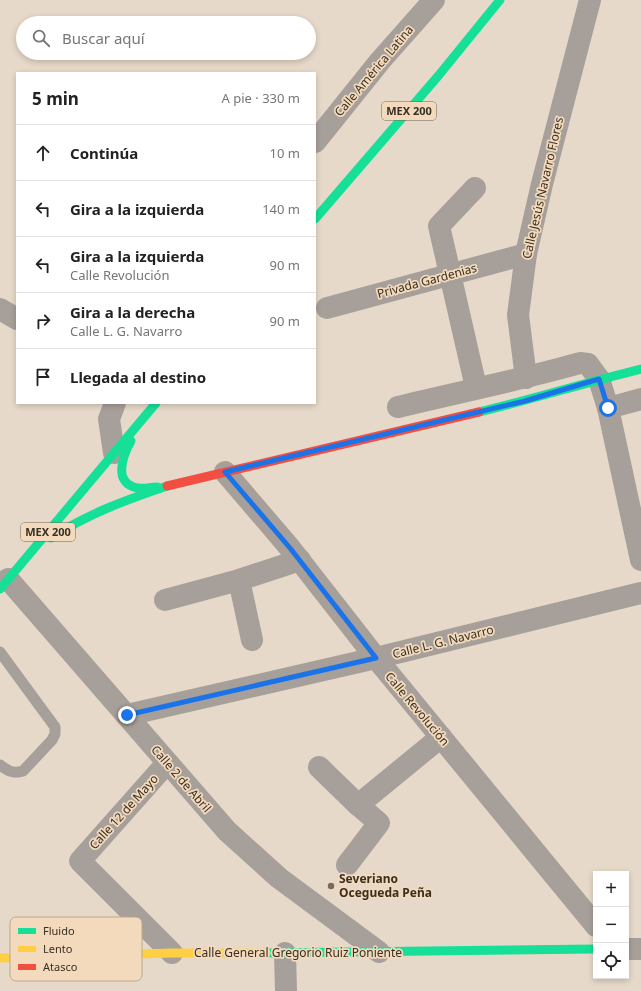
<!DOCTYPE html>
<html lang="es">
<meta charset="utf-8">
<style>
:root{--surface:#fff;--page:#f2f2f2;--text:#222;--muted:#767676;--line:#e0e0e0}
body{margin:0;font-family:"Noto Sans",sans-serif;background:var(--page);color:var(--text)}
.controls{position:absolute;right:12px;bottom:12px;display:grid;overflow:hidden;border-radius:0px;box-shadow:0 2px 6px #0003}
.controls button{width:36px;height:36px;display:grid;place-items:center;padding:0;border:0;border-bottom:1px solid var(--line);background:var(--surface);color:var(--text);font:20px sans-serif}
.stop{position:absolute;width:12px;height:12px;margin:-9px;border:3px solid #1a73e8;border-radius:50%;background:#fff}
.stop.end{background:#1a73e8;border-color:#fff;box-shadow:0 1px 4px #0008}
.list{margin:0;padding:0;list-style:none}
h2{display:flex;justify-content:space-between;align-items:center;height:52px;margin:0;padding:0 16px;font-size:17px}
h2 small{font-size:13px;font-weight:400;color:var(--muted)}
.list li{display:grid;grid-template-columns:26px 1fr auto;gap:12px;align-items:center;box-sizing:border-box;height:56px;padding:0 16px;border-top:1px solid var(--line)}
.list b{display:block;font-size:15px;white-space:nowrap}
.list p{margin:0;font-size:13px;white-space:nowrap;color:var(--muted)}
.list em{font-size:13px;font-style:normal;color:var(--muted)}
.icon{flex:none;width:22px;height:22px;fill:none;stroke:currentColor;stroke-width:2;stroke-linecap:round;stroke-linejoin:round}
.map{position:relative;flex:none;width:641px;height:991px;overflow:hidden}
.search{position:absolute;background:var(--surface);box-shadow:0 2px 6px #0003;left:16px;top:16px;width:300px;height:44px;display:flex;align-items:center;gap:10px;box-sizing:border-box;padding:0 14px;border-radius:22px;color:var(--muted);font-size:15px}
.panel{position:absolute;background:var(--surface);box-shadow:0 2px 6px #0003;left:16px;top:72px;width:300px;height:332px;border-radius:0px}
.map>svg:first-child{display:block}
</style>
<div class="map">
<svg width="641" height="991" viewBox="0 0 641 991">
<rect width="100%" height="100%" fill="#e6d9c9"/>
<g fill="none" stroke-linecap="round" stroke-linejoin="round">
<path stroke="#a79f9a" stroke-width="11" d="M0 652 55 727V734L52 740 23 771C13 774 8 771 0 765"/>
<g stroke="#a79f9a" stroke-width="22">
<path d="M315 142 380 61 434 0"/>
<path d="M475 188 439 226 475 383 480 387"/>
<path d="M327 308 526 254"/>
<path d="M0 309 17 319"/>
<path d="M526 378 518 315 526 254 542 184 590 0"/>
<path d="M398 407C459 392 520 380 580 363L588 364 599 379 608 408 641 560"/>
<path d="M608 408 641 399"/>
<path d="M114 453 109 419 115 403"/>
<path d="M225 472 290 548 376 658 596 926"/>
<path d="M8 579 227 831 279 878 379 952"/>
<path d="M239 580 252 640"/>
<path d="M165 600 239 580 300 560"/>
<path d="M127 715 376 658 641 593"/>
<path d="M167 763 80 861 172 953"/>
<path d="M319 767 358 805 379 823 347 865"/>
<path d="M358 805 441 737"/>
<path d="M626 949H641"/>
<path d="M285 953 286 991"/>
</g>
<g stroke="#16e098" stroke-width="9">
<path d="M315 219 439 75 500 0"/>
<path d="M479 412C534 399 587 382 641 369"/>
<path d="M131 441C123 455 112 484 138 488 144 489 151 487 157 487"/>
<path d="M51 538C87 514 126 500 167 486"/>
<path d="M0 589 156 403"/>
<path d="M266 953 596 949"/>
</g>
<path stroke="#ffcf43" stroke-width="9" d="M0 958 172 953H266"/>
<path stroke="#f24e42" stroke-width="9" d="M167 486 479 412"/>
</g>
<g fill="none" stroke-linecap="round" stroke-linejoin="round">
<path stroke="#1a73e8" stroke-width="5" d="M127 715 376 658 290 548 225 472 525 401 599 379 608 408"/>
</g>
<circle fill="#766a5d" stroke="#f3dabc" stroke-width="1.5" cx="331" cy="886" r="4"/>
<g text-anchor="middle" stroke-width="3.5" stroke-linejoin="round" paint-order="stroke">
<g fill="#f3dabc" stroke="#716251" stroke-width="1">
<rect x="382" y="102" width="54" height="18" rx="3"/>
<rect x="21" y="523" width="54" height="18" rx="3"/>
</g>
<g font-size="11" font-weight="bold" fill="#392f23">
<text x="409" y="115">MEX 200</text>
<text x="48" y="536">MEX 200</text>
</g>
<g font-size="12" fill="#392f23" stroke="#f3dabc">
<text transform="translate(374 71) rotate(-50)" y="4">Calle América Latina</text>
<text transform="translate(543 188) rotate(-77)" y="4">Calle Jesús Navarro Flores</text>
<text transform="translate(427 281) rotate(-15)" y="4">Privada Gardenias</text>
<text transform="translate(443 642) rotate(-14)" y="4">Calle L. G. Navarro</text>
<text transform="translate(417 709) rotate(50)" y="4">Calle Revolución</text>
<text transform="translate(181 779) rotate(49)" y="4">Calle 2 de Abril</text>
<text transform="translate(124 812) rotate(-48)" y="4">Calle 12 de Mayo</text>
<text x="298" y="957">Calle General Gregorio Ruiz Poniente</text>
</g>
<g font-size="12" font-weight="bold" fill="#392f23" stroke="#f3dabc" text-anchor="start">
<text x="339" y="883">Severiano<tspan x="339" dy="14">Ocegueda Peña</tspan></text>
</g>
</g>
<rect x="10" y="917" width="132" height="64" rx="6" fill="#f3dabc" stroke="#bba78e" stroke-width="1"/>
<rect x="18" y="928" width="18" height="6" fill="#16e098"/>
<rect x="18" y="946" width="18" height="6" fill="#ffcf43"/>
<rect x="18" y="964" width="18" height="6" fill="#f24e42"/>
<g font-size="11" fill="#392f23">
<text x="43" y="935">Fluido</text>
<text x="43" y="953">Lento</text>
<text x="43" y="971">Atasco</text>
</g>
</svg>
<div class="controls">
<button>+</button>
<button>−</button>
<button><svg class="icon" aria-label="locate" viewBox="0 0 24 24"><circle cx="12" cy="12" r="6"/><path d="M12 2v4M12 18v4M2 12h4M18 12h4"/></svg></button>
</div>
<div class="stop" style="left:608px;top:408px"></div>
<div class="stop end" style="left:127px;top:715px"></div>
<div class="search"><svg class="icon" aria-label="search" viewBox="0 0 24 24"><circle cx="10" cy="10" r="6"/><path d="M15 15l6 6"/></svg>Buscar aquí</div>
<section class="panel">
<h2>5 min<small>A pie · 330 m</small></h2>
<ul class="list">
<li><svg class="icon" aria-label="ahead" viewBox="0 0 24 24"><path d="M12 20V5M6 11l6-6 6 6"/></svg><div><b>Continúa</b></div><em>10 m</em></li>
<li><svg class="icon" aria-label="left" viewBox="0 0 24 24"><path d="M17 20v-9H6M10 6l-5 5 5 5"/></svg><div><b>Gira a la izquierda</b></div><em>140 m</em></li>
<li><svg class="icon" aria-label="left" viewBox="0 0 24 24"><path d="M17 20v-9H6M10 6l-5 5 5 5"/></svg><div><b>Gira a la izquierda</b><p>Calle Revolución</p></div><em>90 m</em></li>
<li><svg class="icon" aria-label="right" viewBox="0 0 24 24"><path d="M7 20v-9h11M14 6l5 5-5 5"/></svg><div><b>Gira a la derecha</b><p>Calle L. G. Navarro</p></div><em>90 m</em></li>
<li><svg class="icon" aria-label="arrive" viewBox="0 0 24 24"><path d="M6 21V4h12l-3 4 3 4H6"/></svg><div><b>Llegada al destino</b></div></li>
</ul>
</section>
</div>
